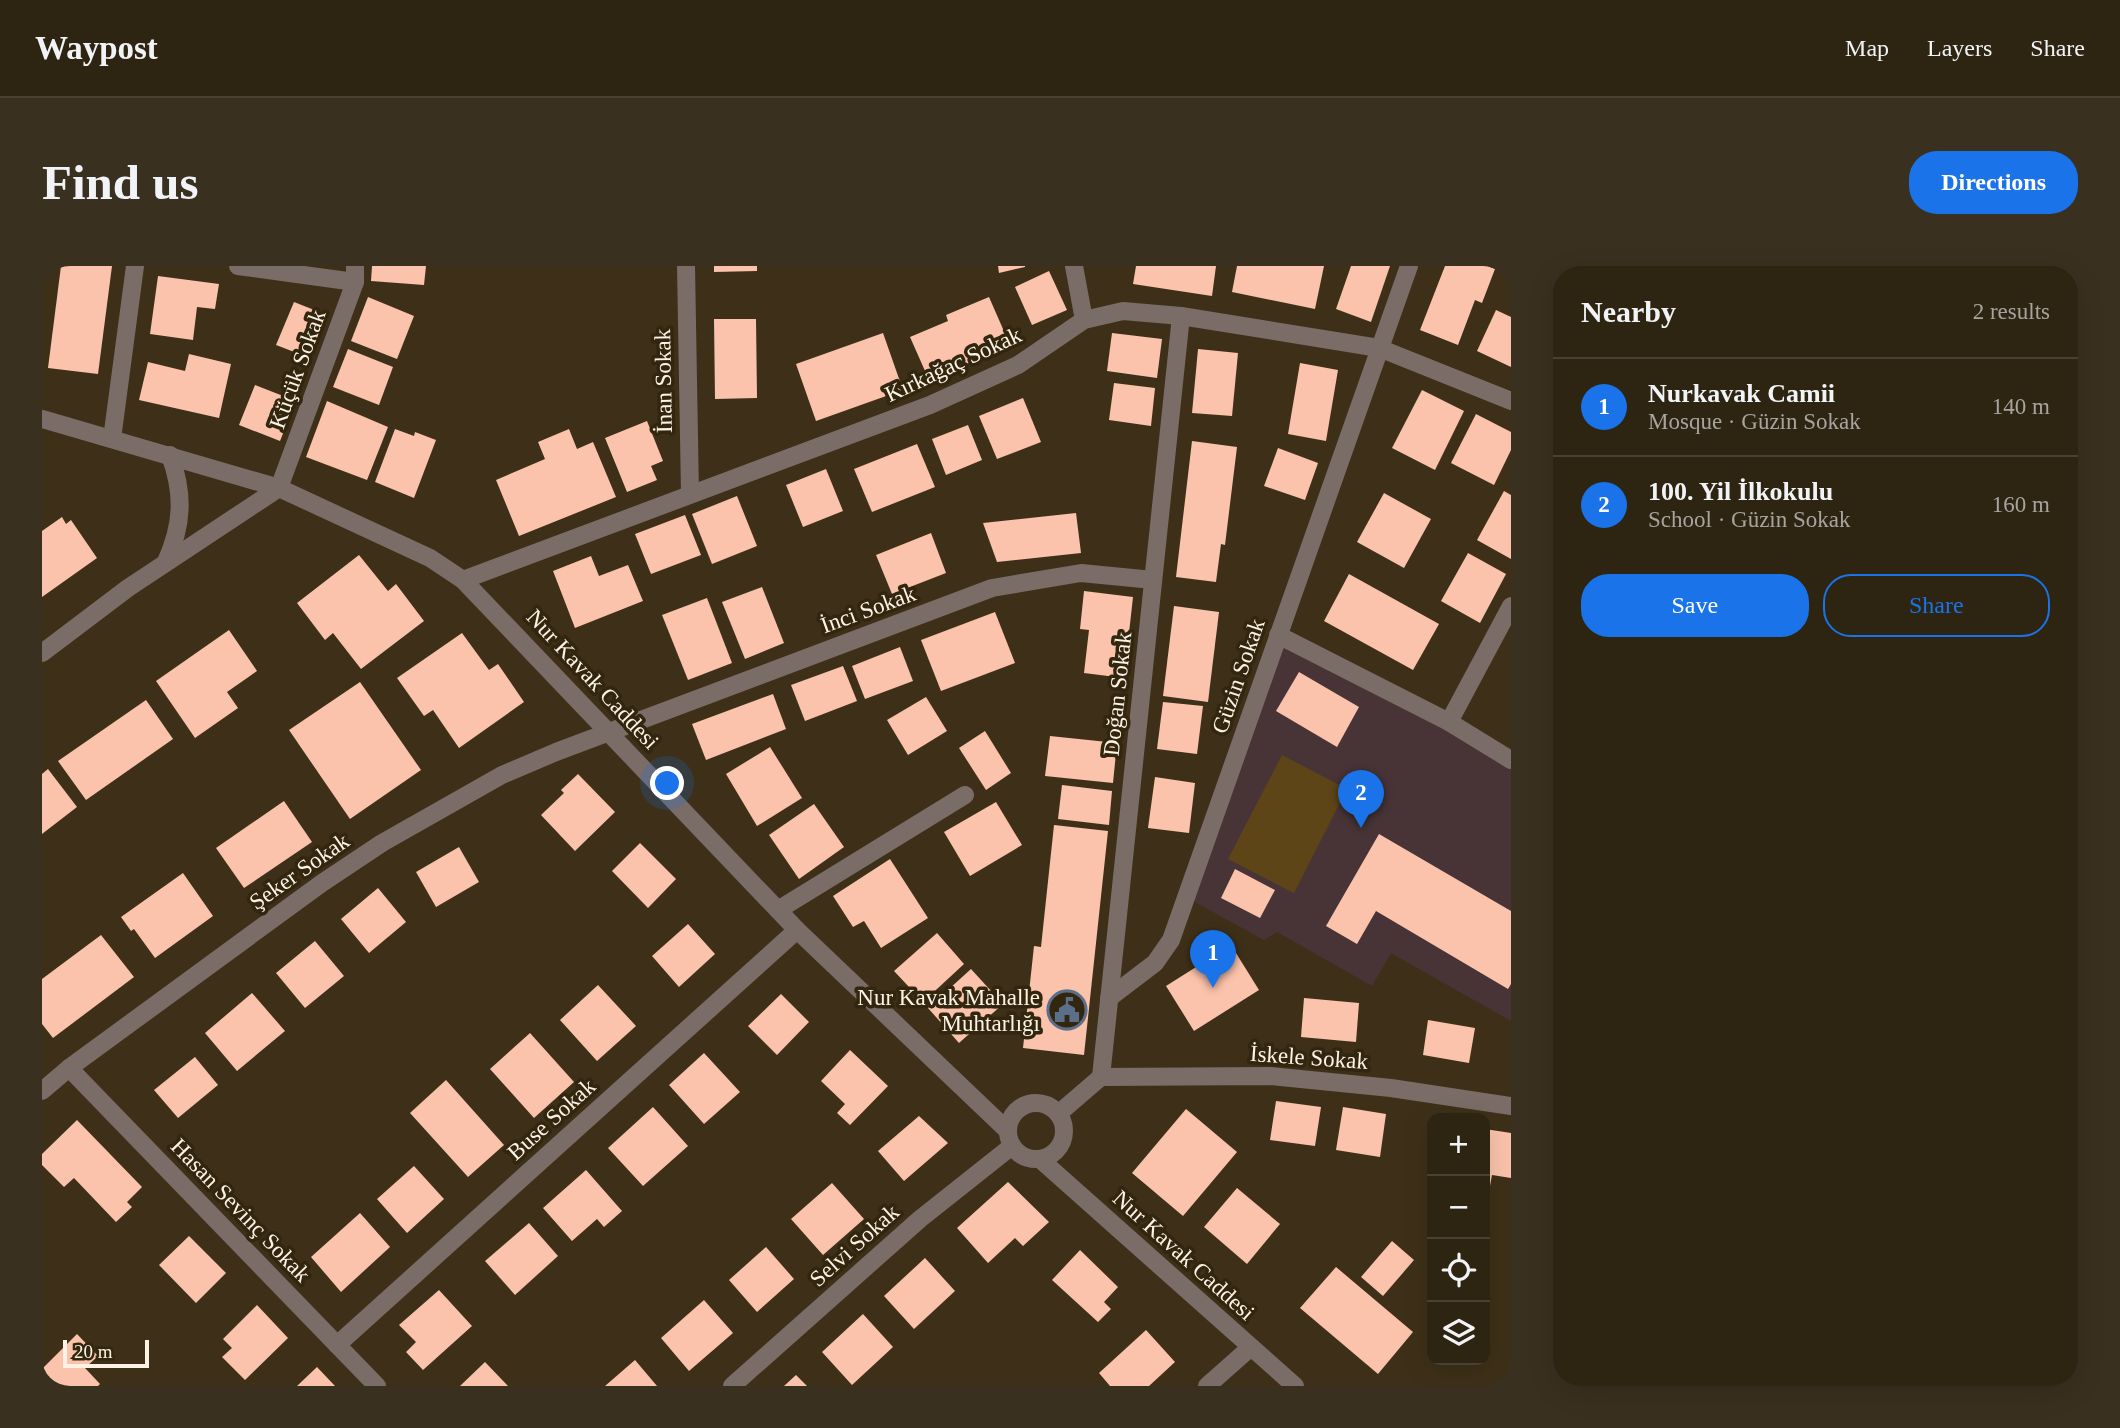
<!DOCTYPE html>
<meta charset="utf-8">
<style>
:root{--surface:#2e2412;--page:#3a3020;--text:#f1f3f6;--muted:#a7a49f;--line:#494132;--accent:#1a73e8}
body{margin:0;font-family:Georgia,serif;background:var(--page);color:var(--text)}
.controls{position:absolute;right:21px;bottom:21px;display:grid;overflow:hidden;border-radius:14px;box-shadow:0 7px 28px #0002}
.controls button{width:63px;height:63px;display:grid;place-items:center;padding:0;border:0;border-bottom:2px solid var(--line);background:var(--surface);color:var(--text);font:35px sans-serif}
.scale{position:absolute;left:21px;bottom:18px;width:86px;box-sizing:border-box;padding-left:7px;border:4px solid #fcf3e5;border-top:0;font-size:19px;line-height:24px;white-space:nowrap;color:#fcf3e5;-webkit-text-stroke:5px #33260e;paint-order:stroke}
.you{position:absolute;left:626px;top:518px;width:24px;height:24px;margin:-18px;border:5px solid #fff;border-radius:50%;background:#1a73e8;box-shadow:0 0 0 10px #1a73e833}
.badge{display:grid;place-items:center;width:46px;height:46px;border-radius:50%;background:var(--accent);color:#fff;font-size:23px;font-weight:700}
.pin{position:absolute;translate:-50% -58px;filter:drop-shadow(0 2px 4px #0008)}
.pin::after{content:'';position:absolute;top:37px;width:24px;height:21px;background:inherit;clip-path:polygon(0 0,100% 0,50% 100%)}
.list{margin:0;padding:0;list-style:none}
h2{display:flex;justify-content:space-between;align-items:center;height:91px;margin:0;padding:0 28px;font-size:30px}
h2 small{font-size:23px;font-weight:400;color:var(--muted)}
.list li{display:grid;grid-template-columns:46px 1fr auto;gap:21px;align-items:center;box-sizing:border-box;height:98px;padding:0 28px;border-top:2px solid var(--line)}
.list b{display:block;font-size:26px;white-space:nowrap}
.list p{margin:0;font-size:23px;white-space:nowrap;color:var(--muted)}
.list em{font-size:23px;font-style:normal;color:var(--muted)}
.actions{display:flex;gap:14px;padding:21px 28px}
.actions a{flex:1;padding:16px 0;border:2px solid var(--accent);border-radius:28px;text-align:center;font-size:24px;color:var(--accent)}
.actions .main{background:var(--accent);color:#fff}
.icon{flex:none;width:38px;height:38px;fill:none;stroke:currentColor;stroke-width:2;stroke-linecap:round;stroke-linejoin:round}
.map{position:relative;flex:none;width:1469px;height:1120px;overflow:hidden;border-radius:28px}
header{display:flex;align-items:center;gap:42px;box-sizing:border-box;height:98px;padding:0 35px;background:var(--surface);border-bottom:2px solid var(--line)}
header strong{font-size:33px}
nav{display:flex;gap:38px;margin-inline-start:auto;font-size:24px}
.intro{display:flex;align-items:center;justify-content:space-between;box-sizing:border-box;height:168px;padding:0 42px}
h1{margin:0;font-size:49px}
.button{padding:18px 32px;border-radius:28px;background:var(--accent);color:#fff;font-size:24px;font-weight:700}
main{display:flex;gap:42px;padding:0 42px}
aside{flex:1;background:var(--surface);border-radius:28px;box-shadow:0 7px 28px #0002}
.map>svg:first-child{display:block}
</style>
<header>
<strong>Waypost</strong>
<nav><a>Map</a><a>Layers</a><a>Share</a></nav>
</header>
<div class="intro"><h1>Find us</h1><a class="button">Directions</a></div>
<main>
<div class="map">
<svg width="1469" height="1120" viewBox="0 0 1469 1120">
<rect width="100%" height="100%" fill="#3e3018"/>
<path fill="#483436" d="M1236 369 1469 494V755L1349 687 1330 720 1235 666 1222 674 1144 631Z"/>
<path fill="#5d4518" d="M1240 489 1305 523 1252 627 1186 593Z"/>
<g fill="#fbc3ab">
<path d="M19 0H70L56 108 6 102Z"/>
<path d="M330 0H384L382 19 329 15Z"/>
<path d="M672 0H715V5L672 6Z"/>
<path d="M956 0H983V1L957 7Z"/>
<path d="M1094 0H1174L1170 30 1091 18Z"/>
<path d="M1195 0H1282L1273 43 1190 26Z"/>
<path d="M1309 0H1348L1329 56 1294 43Z"/>
<path d="M1403 0H1445L1453 3 1440 37 1433 34 1416 79 1378 64Z"/>
<path d="M1007 5 1025 44 990 59 973 21Z"/>
<path d="M116 10 177 18 173 43 155 41 151 74 108 68Z"/>
<path d="M326 31 372 50 355 93 309 75Z"/>
<path d="M947 31 968 79 887 114 868 71 906 55 904 49Z"/>
<path d="M252 36 285 49 268 92 234 79Z"/>
<path d="M1454 44 1469 51V101L1435 85Z"/>
<path d="M672 53H714L715 132 673 133Z"/>
<path d="M841 67 861 124 774 155 754 98Z"/>
<path d="M1070 67 1120 73 1115 112 1065 105Z"/>
<path d="M306 83 351 101 337 139 291 121Z"/>
<path d="M1156 83 1196 87 1190 150 1150 147Z"/>
<path d="M147 88 189 98 177 152 97 134 106 96 143 105Z"/>
<path d="M1258 97 1296 104 1284 175 1246 168Z"/>
<path d="M1072 117 1113 122 1109 160 1067 154Z"/>
<path d="M213 119 254 135 238 175 197 159Z"/>
<path d="M1380 124 1422 145 1393 204 1350 182Z"/>
<path d="M981 132 999 176 955 193 937 150Z"/>
<path d="M285 135 346 161 325 214 264 191Z"/>
<path d="M1434 148 1469 166V184L1452 219 1409 197Z"/>
<path d="M605 155 621 195 609 200 615 214 585 226 563 172Z"/>
<path d="M926 159 940 194 904 209 890 173Z"/>
<path d="M353 163 372 170 373 166 394 174 372 232 333 216Z"/>
<path d="M527 163 535 183 551 176 574 231 477 270 454 214 503 193 496 176Z"/>
<path d="M1150 175 1195 181 1183 279 1179 278 1174 316 1134 311Z"/>
<path d="M875 178 893 221 830 246 812 203Z"/>
<path d="M1236 182 1276 197 1263 234 1222 220Z"/>
<path d="M784 203 801 245 761 261 744 219Z"/>
<path d="M1462 225 1469 229V293L1435 274Z"/>
<path d="M1342 227 1389 253 1362 302 1315 276Z"/>
<path d="M695 230 715 280 670 298 650 248Z"/>
<path d="M1034 247 1039 287 955 296 941 257Z"/>
<path d="M643 249 659 289 609 308 593 268Z"/>
<path d="M20 251 24 258 29 254 55 292 0 331V265Z"/>
<path d="M889 267 904 307 850 328 834 289Z"/>
<path d="M1426 287 1464 308 1438 357 1399 335Z"/>
<path d="M317 289 346 325 354 318 382 355 319 403 291 367 283 374 255 337Z"/>
<path d="M549 290 557 310 586 299 601 335 533 362 511 305Z"/>
<path d="M1307 308 1397 358 1371 404 1282 355Z"/>
<path d="M720 321 742 377 703 393 680 336Z"/>
<path d="M1042 325 1091 331 1082 412 1042 407 1047 364 1038 363Z"/>
<path d="M665 332 690 397 646 414 620 349Z"/>
<path d="M1132 340 1177 346 1166 436 1121 430Z"/>
<path d="M953 346 973 397 899 425 879 374Z"/>
<path d="M187 364 215 405 185 426 196 442 153 472 114 415Z"/>
<path d="M420 367 447 404 456 398 482 436 417 482 391 444 382 450 355 412Z"/>
<path d="M858 381 871 415 823 433 810 400Z"/>
<path d="M801 400 815 435 763 455 749 419Z"/>
<path d="M1257 406 1317 441 1295 481 1234 445Z"/>
<path d="M318 416 379 504 308 553 247 464Z"/>
<path d="M731 428 744 463 664 494 650 458Z"/>
<path d="M884 431 905 465 866 489 845 454Z"/>
<path d="M104 434 131 473 44 534 16 495Z"/>
<path d="M1121 436 1161 440 1155 488 1115 483Z"/>
<path d="M943 465 969 507 944 524 917 482Z"/>
<path d="M1008 470 1075 477 1071 517 1003 510Z"/>
<path d="M728 481 760 532 715 560 684 508Z"/>
<path d="M6 503 35 541 0 568V508Z"/>
<path d="M536 508 573 546 533 585 499 549 522 527 519 524Z"/>
<path d="M1113 511 1153 517 1147 567 1106 562Z"/>
<path d="M1020 519 1070 525 1067 559 1016 553Z"/>
<path d="M242 535 270 576 202 622 174 582Z"/>
<path d="M954 536 980 579 928 610 902 566Z"/>
<path d="M772 538 802 581 757 613 727 569Z"/>
<path d="M1012 559 1066 565 1042 789 981 782 992 680 999 681Z"/>
<path d="M1337 568 1469 645V718L1466 723 1334 645 1315 678 1284 660Z"/>
<path d="M598 577 634 613 606 642 570 605Z"/>
<path d="M417 581 437 616 394 641 374 606Z"/>
<path d="M848 593 886 652 839 682 822 655 811 661 791 630Z"/>
<path d="M1193 603 1233 624 1218 652 1179 632Z"/>
<path d="M141 607 171 650 113 692 92 663 89 665 79 651Z"/>
<path d="M336 622 364 656 327 687 299 653Z"/>
<path d="M646 658 673 688 637 721 610 690Z"/>
<path d="M895 667 922 698 881 736 852 705Z"/>
<path d="M59 669 92 711 11 772 0 758V713Z"/>
<path d="M273 675 302 710 263 742 234 707Z"/>
<path d="M1189 679 1217 724 1152 765 1124 720Z"/>
<path d="M929 703 961 738 917 777 886 742Z"/>
<path d="M556 719 594 760 555 795 518 754Z"/>
<path d="M210 727 243 765 195 805 163 767Z"/>
<path d="M739 728 767 756 735 789 706 760Z"/>
<path d="M1262 732 1317 737 1314 776 1259 771Z"/>
<path d="M1386 754 1433 762 1427 797 1381 789Z"/>
<path d="M488 767 532 816 492 852 448 803Z"/>
<path d="M808 784 846 820 808 859 795 847 803 838 779 815Z"/>
<path d="M662 787 698 826 662 858 627 819Z"/>
<path d="M153 791 176 819 136 852 112 824Z"/>
<path d="M404 814 462 879 426 911 368 847Z"/>
<path d="M1234 835 1279 841 1273 880 1228 874Z"/>
<path d="M611 841 646 880 601 920 566 882Z"/>
<path d="M1301 841 1344 848 1338 891 1294 884Z"/>
<path d="M1144 843 1195 886 1141 950 1090 907Z"/>
<path d="M877 850 906 877 862 915 836 885Z"/>
<path d="M35 854 100 921 85 936 90 941 74 956 32 912 22 921 0 899V888Z"/>
<path d="M1443 863 1469 867V912L1450 909 1448 920 1443 918Z"/>
<path d="M372 900 402 933 365 967 335 933Z"/>
<path d="M544 904 580 945 562 961 555 953 530 975 501 942Z"/>
<path d="M966 916 1007 956 981 980 973 972 946 997 915 962Z"/>
<path d="M790 917 822 953 781 989 749 953Z"/>
<path d="M1195 922 1238 958 1205 998 1162 961Z"/>
<path d="M318 947 348 981 299 1026 269 991Z"/>
<path d="M487 957 516 990 473 1029 443 995Z"/>
<path d="M147 970 184 1007 154 1037 117 999Z"/>
<path d="M1350 975 1372 994 1341 1030 1319 1011Z"/>
<path d="M724 981 752 1013 715 1046 687 1014Z"/>
<path d="M1038 984 1076 1021 1062 1036 1069 1043 1056 1056 1010 1014Z"/>
<path d="M883 992 913 1025 872 1063 842 1030Z"/>
<path d="M1294 1001 1371 1066 1336 1108 1258 1042Z"/>
<path d="M397 1024 430 1060 381 1104 364 1086 374 1076 357 1059Z"/>
<path d="M662 1034 691 1067 647 1105 619 1072Z"/>
<path d="M215 1039 246 1072 203 1114 180 1091 190 1082 181 1073Z"/>
<path d="M821 1048 851 1081 810 1119 780 1086Z"/>
<path d="M1104 1064 1133 1096 1107 1120H1068L1057 1107Z"/>
<path d="M35 1068 56 1090 43 1102 58 1118 56 1120H11L0 1109V1103Z"/>
<path d="M593 1094 615 1120H563Z"/>
<path d="M443 1096 466 1120H418Z"/>
<path d="M275 1101 293 1120H255Z"/>
<path d="M754 1109 765 1120H742Z"/>
</g>
<g fill="none" stroke-linecap="round" stroke-linejoin="round">
<g stroke="#7a6c67" stroke-width="18">
<path d="M196 0 313 16"/>
<path d="M644 0 648 228"/>
<path d="M1032 0 1042 54"/>
<path d="M0 153 237 222 388 292 421 314 755 664 966 865"/>
<path d="M70 173 93 0"/>
<path d="M124 296C141 258 142 228 128 189"/>
<path d="M421 314 888 139 976 99 1042 54 1081 45 1139 50 1337 82 1469 135"/>
<path d="M1236 369 1407 456 1469 494"/>
<path d="M0 387 86 322 237 222 313 16V0"/>
<path d="M1407 456 1469 340"/>
<path d="M736 644 923 529"/>
<path d="M1067 732 1113 697 1129 674 1367 0"/>
<path d="M27 802 335 1120"/>
<path d="M1059 811 1139 50"/>
<path d="M1059 811 1228 810 1349 822 1469 840"/>
<path d="M0 825 27 802 280 617 340 577 460 509 514 486 950 322 1039 307 1111 314"/>
<circle cx="994" cy="865" r="28"/>
<path d="M1016 848 1059 811"/>
<path d="M999 894 1253 1120"/>
<path d="M295 1079 755 664"/>
<path d="M690 1120 878 953 970 880"/>
<path d="M1165 1120 1209 1081"/>
</g>
</g>
<defs>
<g id="civic-ring" transform="scale(2.0125)"><circle r="9.5" fill="#33260e" stroke="#5c6f8a" stroke-width="1.5"/><path d="M-.6-6.5H3V-4.5H.6V-3L4-1V1h2V6H-6V1h2V-1L-.6-3ZM-1.2 2.5V6h2.4V2.5Z" fill="#5c6f8a"/></g>
</defs>
<g fill-rule="evenodd">
<use href="#civic-ring" x="1025" y="744"/>
</g>
<g text-anchor="middle" stroke-width="7" stroke-linejoin="round" paint-order="stroke">
<g font-size="23" fill="#fcf3e5" stroke="#33260e">
<text transform="translate(911 98) rotate(-25)" y="8">Kırkağaç Sokak</text>
<text transform="translate(255 103) rotate(-70)" y="8">Küçük Sokak</text>
<text transform="translate(621 115) rotate(-91)" y="8">İnan Sokak</text>
<text transform="translate(826 343) rotate(-20)" y="8">İnci Sokak</text>
<text transform="translate(1196 410) rotate(-71)" y="8">Güzin Sokak</text>
<text transform="translate(551 413) rotate(47)" y="8">Nur Kavak Caddesi</text>
<text transform="translate(1075 428) rotate(-84)" y="8">Doğan Sokak</text>
<text transform="translate(257 605) rotate(-35)" y="8">Şeker Sokak</text>
<text transform="translate(1267 791) rotate(4)" y="8">İskele Sokak</text>
<text transform="translate(509 853) rotate(-42)" y="8">Buse Sokak</text>
<text transform="translate(199 944) rotate(46)" y="8">Hasan Sevinç Sokak</text>
<text transform="translate(812 979) rotate(-42)" y="8">Selvi Sokak</text>
<text transform="translate(1142 989) rotate(42)" y="8">Nur Kavak Caddesi</text>
</g>
<g font-size="23" fill="#fcf3e5" stroke="#33260e" text-anchor="end">
<text x="998" y="739">Nur Kavak Mahalle<tspan x="998" dy="26">Muhtarlığı</tspan></text>
</g>
</g>
</svg>
<div class="controls">
<button>+</button>
<button>−</button>
<button><svg class="icon" aria-label="locate" viewBox="0 0 24 24"><circle cx="12" cy="12" r="6"/><path d="M12 2v4M12 18v4M2 12h4M18 12h4"/></svg></button>
<button><svg class="icon" aria-label="layers" viewBox="0 0 24 24"><path d="M12 4l9 5-9 5-9-5zM3 14l9 5 9-5"/></svg></button>
</div>
<div class="scale">20 m</div>
<div class="you"></div>
<div class="pin badge" style="left:1171px;top:722px">1</div>
<div class="pin badge" style="left:1319px;top:562px">2</div>
</div>
<aside>
<h2>Nearby<small>2 results</small></h2>
<ul class="list">
<li><span class="badge">1</span><div><b>Nurkavak Camii</b><p>Mosque · Güzin Sokak</p></div><em>140 m</em></li>
<li><span class="badge">2</span><div><b>100. Yil İlkokulu</b><p>School · Güzin Sokak</p></div><em>160 m</em></li>
</ul>
<div class="actions"><a class="main">Save</a><a>Share</a></div>
</aside>
</main>
